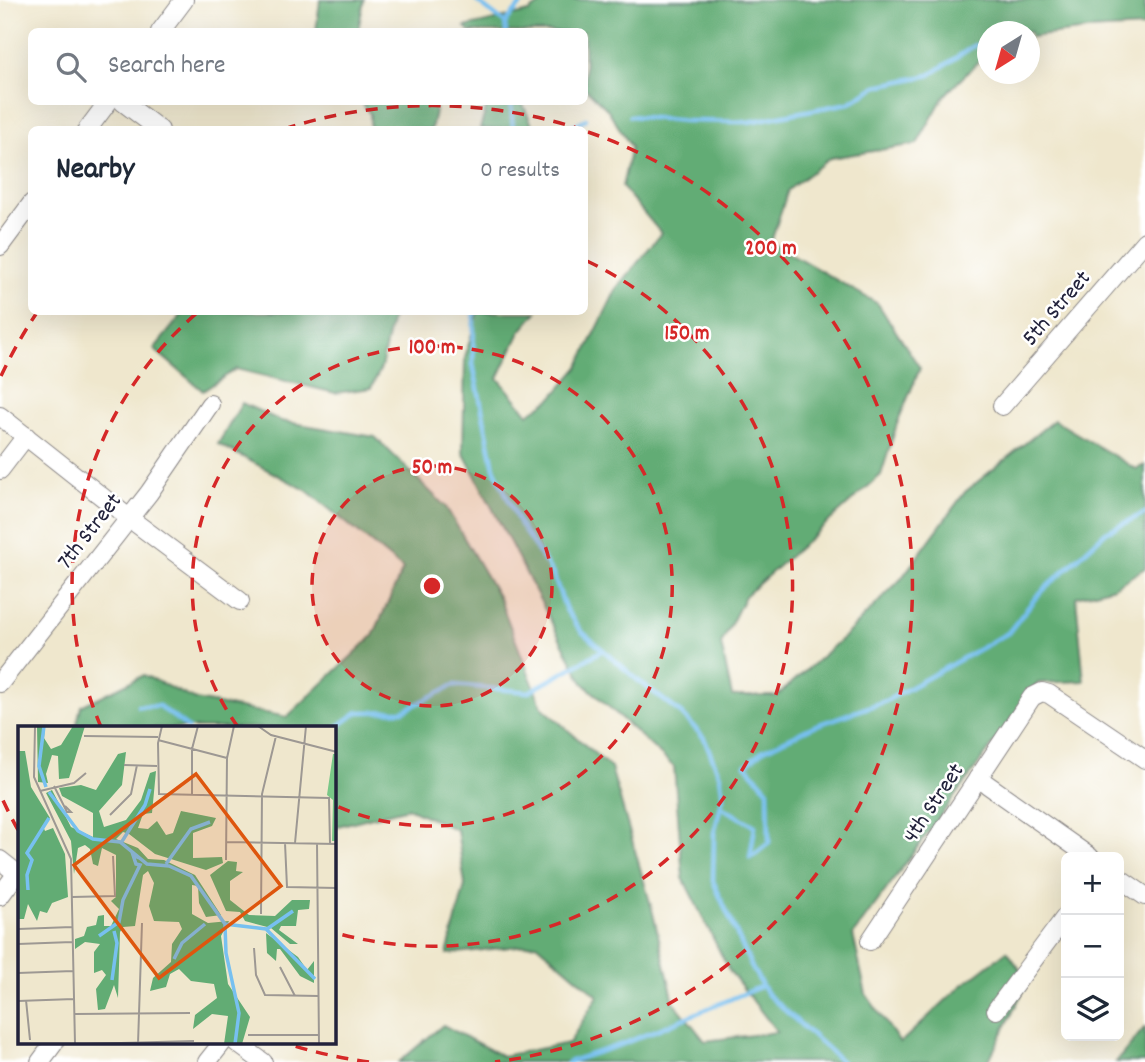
<!DOCTYPE html>
<meta charset="utf-8">
<style>
:root{--surface:#fff;--page:#f2f2f3;--text:#1f2937;--muted:#747a83;--line:#e0e1e3}
body{margin:0;font-family:Dekko,sans-serif;background:var(--page);color:var(--text)}
.controls{position:absolute;right:21px;bottom:21px;display:grid;overflow:hidden;border-radius:10px;box-shadow:0 7px 28px #0002}
.controls button{width:63px;height:63px;display:grid;place-items:center;padding:0;border:0;border-bottom:2px solid var(--line);background:var(--surface);color:var(--text);font:35px sans-serif}
.compass{position:absolute;left:977px;top:21px;width:63px;height:63px;border-radius:50%;background:var(--surface);box-shadow:0 7px 28px #0002;rotate:217deg}
.list{margin:0;padding:0;list-style:none}
h2{display:flex;justify-content:space-between;align-items:center;height:91px;margin:0;padding:0 28px;font-size:30px}
h2 small{font-size:23px;font-weight:400;color:var(--muted)}
.icon{flex:none;width:38px;height:38px;fill:none;stroke:currentColor;stroke-width:2;stroke-linecap:round;stroke-linejoin:round}
.map{position:relative;flex:none;width:1145px;height:1062px;overflow:hidden}
.search{position:absolute;background:var(--surface);box-shadow:0 7px 28px #0002;left:28px;top:28px;width:560px;height:77px;display:flex;align-items:center;gap:18px;box-sizing:border-box;padding:0 24px;border-radius:10px;color:var(--muted);font-size:26px}
.panel{position:absolute;background:var(--surface);box-shadow:0 7px 28px #0002;left:28px;top:126px;width:560px;height:189px;border-radius:10px}
.map>svg:first-child{display:block}
</style>
<div class="map">
<svg width="1145" height="1062" viewBox="0 0 1145 1062">
<rect width="100%" height="100%" fill="#fff"/>
<filter id="ink" filterUnits="userSpaceOnUse"><feTurbulence type="fractalNoise" baseFrequency=".0143" numOctaves="2"/><feDisplacementMap in="SourceGraphic" scale="14" xChannelSelector="R" yChannelSelector="G"/><feConvolveMatrix kernelMatrix="1 2 1 2 8 2 1 2 1" color-interpolation-filters="sRGB"/></filter>
<filter id="wash" filterUnits="userSpaceOnUse"><feTurbulence type="fractalNoise" baseFrequency=".00686" numOctaves="4" result="noise"/><feDisplacementMap in="SourceGraphic" scale="28" xChannelSelector="R" yChannelSelector="G"/><feGaussianBlur stdDeviation="1.57" result="paint"/><feColorMatrix in="noise" values="0 0 0 0 0 0 0 0 0 0 0 0 0 0 0 0 0 1.4 0 .05"/><feComposite in="paint" operator="in"/></filter>
<g filter="url(#wash)">
<rect width="100%" height="100%" fill="#efe7cd"/>
<g fill="#62ac74" stroke="#426758" stroke-width="2">
<path d="M320 0H364L358 31H316Z"/>
<path d="M546 0H1145V27L1087 30 1030 37V32H988L987 53 944 96 917 144 830 158 788 190 771 242 878 304 920 368 897 424 881 475 745 596 721 644 732 696H777L846 635 901 579 965 492 1054 420 1136 469 1145 465V568L1114 587 1076 597 1084 681 1038 683 853 935 866 994 900 1043 960 987 1007 951 1028 981 988 1062H399L443 1025 502 1056 569 1043 598 996 537 944 447 954 465 885 457 830 408 808 334 827V728H76L81 706 144 675 196 700 287 717 373 636 403 569 306 490 218 444 242 403 281 421 375 437 446 507 499 598 542 707 611 768 652 909 674 1002 705 1041 777 1032 729 970 683 878 674 767 583 683 463 452 465 357 478 312H537L520 332 498 378 528 414 552 398 578 368 616 290 661 233 622 187 631 147 608 110 585 88 584 32H469L465 27 529 12Z"/>
<path d="M361 102H437L431 130 370 129V114Z"/>
<path d="M488 102H522L534 129H480Z"/>
<path d="M184 312H393L381 368 371 388 335 393 236 369 203 391 154 349Z"/>
<path d="M1145 1027V1062H1116Z"/>
</g>
<g fill="none" stroke-linecap="round" stroke-linejoin="round">
<g stroke="#77c0f0" stroke-width="4.5">
<path d="M475 0 505 23"/>
<path d="M506 32 505 23 525 0"/>
<path d="M511 102 513 130"/>
<path d="M630 116 686 121 748 122 849 103 877 86 930 75 975 45"/>
<path d="M565 130 586 119"/>
<path d="M474 312 473 364 494 468 520 525 553 574 566 610 581 631 640 682 682 714 704 738 720 776 723 797 714 833 713 881 752 968 767 994 842 1062"/>
<path d="M138 706H159L188 728"/>
<path d="M334 729 358 712 403 711 454 685 529 692 603 650"/>
<path d="M721 807 755 826 750 858 769 843 768 790 746 765 762 751 814 726 886 701 1008 633 1037 596 1106 532 1145 513"/>
<path d="M568 1062 623 1044 762 986"/>
</g>
</g>
</g>
<g filter="url(#ink)">
<g fill="none" stroke-linecap="round" stroke-linejoin="round">
<g stroke="#888484" stroke-width="20">
<g id="minor">
<path d="M160 32 184 0"/>
<path d="M123 102 160 130"/>
<path d="M87 130 108 102"/>
<path d="M0 246 32 203"/>
<path d="M1002 406 1145 241"/>
<path d="M0 416 129 518 240 601"/>
<path d="M0 470 26 436"/>
<path d="M0 683 149 493 210 404"/>
<path d="M978 778 1090 857"/>
<path d="M0 860 19 875"/>
<path d="M1119 878 1145 896"/>
<path d="M0 896 17 873"/>
<path d="M870 941 1032 697 1042 692 1049 694 1145 759"/>
<path d="M996 1010 1066 916"/>
<path d="M237 1043 263 1062"/>
<path d="M40 1062 54 1043"/>
<path d="M207 1062 222 1043"/>
</g>
</g>
<use href="#minor" stroke="#fff" stroke-width="18"/>
</g>
</g>
<circle cx="432" cy="586" r="120" fill="#d62828" fill-opacity=".12"/>
<g fill="none" stroke="#d62828" stroke-width="3.5" stroke-dasharray="12 9">
<circle cx="432" cy="586" r="120"/>
<path d="M238 727A240 240 0 1 1 334 805"/>
<path d="M101 727A360 360 0 0 1 198 312M587 261A360 360 0 0 1 336 933"/>
<path d="M369 1062A480 480 0 0 1 288 1044M18 830A480 480 0 0 1 1 796M1 376A480 480 0 0 1 36 314M284 129A480 480 0 0 1 580 129M588 132A480 480 0 0 1 495 1062"/>
</g>
<g text-anchor="middle" stroke-width="5" stroke-linejoin="round" paint-order="stroke">
<g font-size="23" fill="#22223b" stroke="#fff">
<text transform="translate(1055 307) rotate(-49)" y="8">5th Street</text>
<text transform="translate(88 530) rotate(-52)" y="8">7th Street</text>
<text transform="translate(932 802) rotate(-56)" y="8">4th Street</text>
</g>
</g>
<g transform="translate(18 726)">
<rect width="318" height="318" fill="#efe7cd"/>
<path d="M315 28H319L318 115H314L315 74 309 69Z" fill="#79c787"/>
<path d="M19 0H27L26 12 33 23 43 19 55 0H67L51 52 41 53 40 30 34 29 28 48 30 57 20 56ZM0 25H7L13 61 32 92 25 100 27 105 35 102 47 128 50 171 34 177 29 187 22 185 19 195 10 178 6 193H0ZM108 26 104 59 81 85 86 101 108 94 123 74 132 47 138 45 134 87 125 88 120 102 130 103 139 95 148 109 155 107 163 85 198 92 194 100 175 107V132L204 131 205 137 188 144 137 128 111 108 105 106 98 113 120 122 130 133 146 134 177 149 203 189 188 191 181 177 180 160 174 159V188L190 197 211 195 203 210 210 258 232 291 224 318H206L210 290 194 288 175 303 177 289 199 272 196 258 173 255 161 243 152 248 148 261 132 265 135 252 153 236 154 218 164 203 161 196 136 195 131 180 136 157 130 145 125 149 117 200 105 201 102 206 100 272 96 259 87 283 80 284 78 263 88 249 84 244 76 247V226L82 218 67 216 57 223V213L66 210 69 201 78 199 80 190 86 189V200H93L101 183 93 175 98 171V129L84 122 80 140 75 138 72 123 67 119 60 122 56 148 53 115 28 67 34 64 53 101 75 111V87L44 70 41 62 63 59 78 64 100 28ZM210 135 219 136 218 145 225 146 212 155V174L231 189 257 190 274 174H292L291 183 280 184 278 200H263L261 204 280 218H272L253 202 227 195 222 186 208 185 192 149ZM248 207 280 231 289 244 296 235V257L282 250 262 223H259L258 235 249 227Z" fill="#62ac74"/>
<path fill="none" stroke="#77c0f0" stroke-width="3.5" d="M26 0 21 40 28 61M31 66 60 105 75 113 102 116 129 138 151 140 173 150 207 198 248 203 297 253M103 117 127 79 132 63M148 138 173 103 192 96M10 164 9 149 14 134 9 127 31 92M207 199 208 227 221 287 217 318M249 203 275 185M81 210 101 196 105 174 122 139 118 138 115 129 121 132M156 233 164 217 187 198M94 254 99 217 96 205"/>
<path fill="none" stroke="#9d9893" stroke-width="2" d="M17 0 16 51 53 133 57 318M144 0 140 17 141 68 311 72 312 118M240 0 253 9 319 26M66 10 140 11M140 14 209 32M106 39 139 40M36 60 49 86H53L47 80M22 65 56 57 68 47M174 69V23L180 0M92 89 113 68 119 39M208 116 319 118M267 117 269 161 319 162M277 117 288 0M299 117 301 318M208 134 209 32 216 0M54 171 97 170 95 130M243 188 244 68 258 10M0 203 54 201M0 218 54 216M236 222 238 249 247 269 301 270M262 241 277 270M0 247 55 245M8 274 12 314M0 275 56 273M57 288 172 287M230 309H301M66 318 176 315M120 318 124 197"/>
<path fill="#de560e" fill-opacity="0.15" stroke="#de560e" stroke-width="3.5" d="M178 48 263 160 141 252 56 139Z"/>
<rect width="318" height="318" fill="none" stroke="#22223b" stroke-width="3.5"/>
</g>
<circle cx="432" cy="586" r="10" fill="#d62828" stroke="#fff" stroke-width="3.5"/>
<g font-size="21" text-anchor="middle" font-weight="bold" fill="#d62828" stroke="#fff" stroke-width="5" stroke-linejoin="round" paint-order="stroke">
<text x="771" y="254">200 m</text>
<text x="687" y="339">150 m</text>
<text x="432" y="353">100 m</text>
<text x="432" y="473">50 m</text>
</g>
</svg>
<div class="controls">
<button>+</button>
<button>−</button>
<button><svg class="icon" aria-label="layers" viewBox="0 0 24 24"><path d="M12 4l9 5-9 5-9-5zM3 14l9 5 9-5"/></svg></button>
</div>
<svg class="compass" viewBox="-18 -18 36 36"><path d="M0-13l5 13h-10z" fill="#e53935"/><path d="M0 13l5-13h-10z" fill="#747a83"/></svg>
<div class="search"><svg class="icon" aria-label="search" viewBox="0 0 24 24"><circle cx="10" cy="10" r="6"/><path d="M15 15l6 6"/></svg>Search here</div>
<section class="panel">
<h2>Nearby<small>0 results</small></h2>
<ul class="list">
</ul>
</section>
</div>
